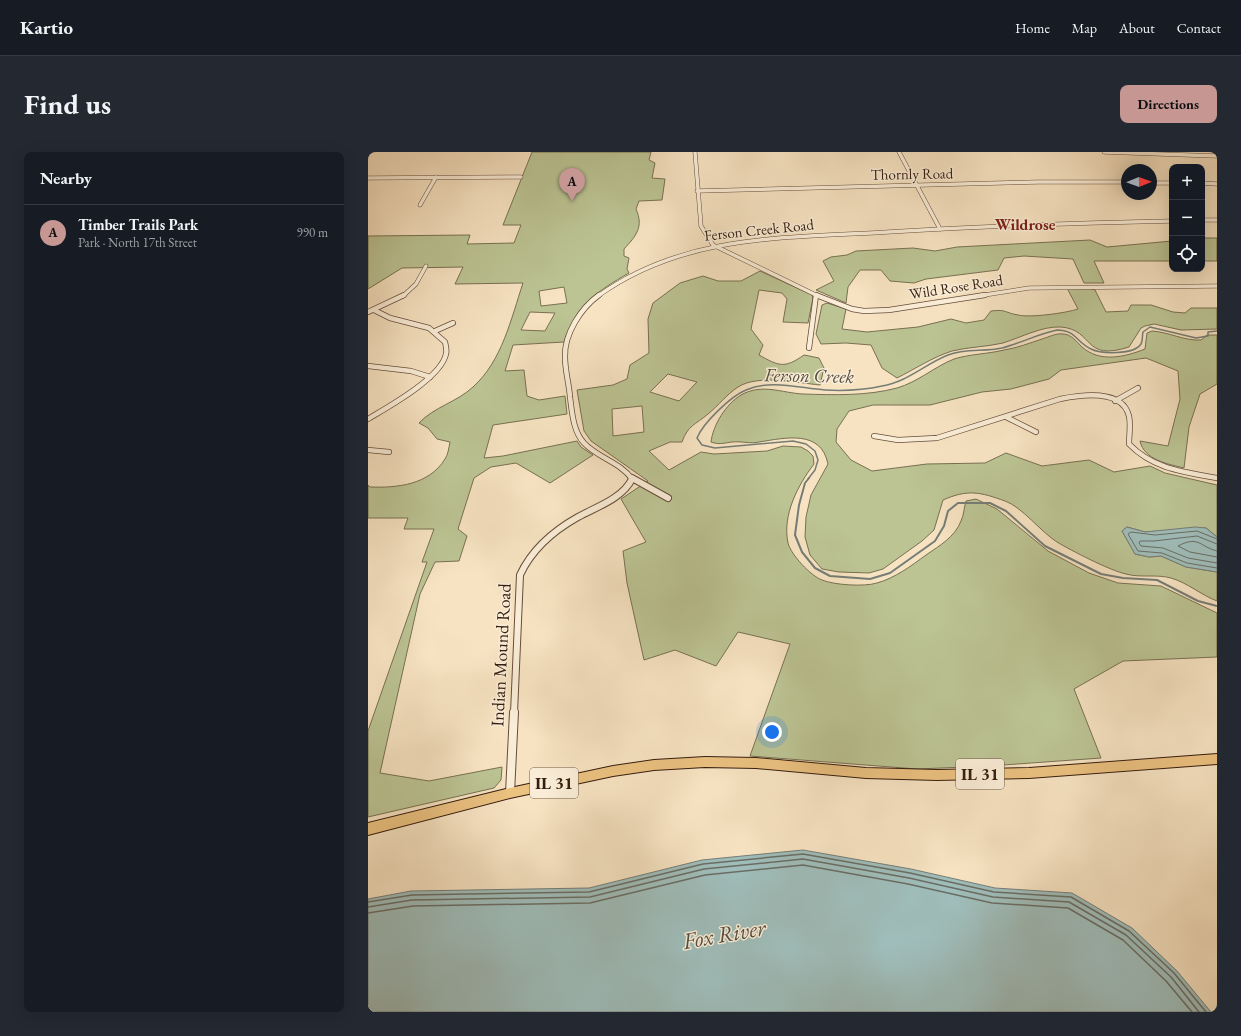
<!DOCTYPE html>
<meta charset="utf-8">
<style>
:root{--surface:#171b24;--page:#242831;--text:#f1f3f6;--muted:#9ea1a6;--line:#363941;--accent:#c59692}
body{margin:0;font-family:"EB Garamond",serif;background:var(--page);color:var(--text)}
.controls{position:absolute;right:12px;top:12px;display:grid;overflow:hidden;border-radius:8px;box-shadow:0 4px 16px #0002}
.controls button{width:36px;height:36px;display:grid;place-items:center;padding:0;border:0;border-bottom:1px solid var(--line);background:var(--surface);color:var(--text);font:20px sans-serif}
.compass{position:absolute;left:753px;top:12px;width:36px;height:36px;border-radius:50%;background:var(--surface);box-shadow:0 4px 16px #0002;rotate:89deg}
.you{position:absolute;left:404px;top:580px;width:14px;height:14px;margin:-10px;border:3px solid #fff;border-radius:50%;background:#1a73e8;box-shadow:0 0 0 6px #1a73e833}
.badge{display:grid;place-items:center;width:26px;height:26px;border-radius:50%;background:var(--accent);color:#111;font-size:13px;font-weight:700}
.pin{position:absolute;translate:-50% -33px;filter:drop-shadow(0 1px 2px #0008)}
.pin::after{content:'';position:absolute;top:21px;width:14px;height:12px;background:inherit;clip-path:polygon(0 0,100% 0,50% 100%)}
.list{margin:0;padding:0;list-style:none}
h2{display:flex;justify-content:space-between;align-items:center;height:52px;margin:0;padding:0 16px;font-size:17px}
h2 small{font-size:13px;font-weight:400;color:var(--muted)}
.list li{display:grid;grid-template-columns:26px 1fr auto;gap:12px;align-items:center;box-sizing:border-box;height:56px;padding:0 16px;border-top:1px solid var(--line)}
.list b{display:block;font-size:15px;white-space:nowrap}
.list p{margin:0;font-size:13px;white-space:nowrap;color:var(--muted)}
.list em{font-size:13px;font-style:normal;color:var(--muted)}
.icon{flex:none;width:22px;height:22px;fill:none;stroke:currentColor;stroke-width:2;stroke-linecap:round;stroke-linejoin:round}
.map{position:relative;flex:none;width:849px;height:860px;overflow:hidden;border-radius:8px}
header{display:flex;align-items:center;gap:24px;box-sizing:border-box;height:56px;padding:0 20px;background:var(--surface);border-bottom:1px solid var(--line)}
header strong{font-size:19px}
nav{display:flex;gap:22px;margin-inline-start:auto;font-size:14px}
.intro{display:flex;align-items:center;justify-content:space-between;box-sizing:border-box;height:96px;padding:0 24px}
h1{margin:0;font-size:28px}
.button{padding:10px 18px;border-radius:8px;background:var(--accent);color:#111;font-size:14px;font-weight:700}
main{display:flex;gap:24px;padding:0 24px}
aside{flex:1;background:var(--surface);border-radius:8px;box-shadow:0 4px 16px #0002}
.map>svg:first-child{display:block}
</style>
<header>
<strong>Kartio</strong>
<nav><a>Home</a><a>Map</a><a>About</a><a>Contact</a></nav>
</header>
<div class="intro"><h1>Find us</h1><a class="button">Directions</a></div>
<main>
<aside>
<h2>Nearby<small></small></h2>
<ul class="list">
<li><span class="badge">A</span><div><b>Timber Trails Park</b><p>Park · North 17th Street</p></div><em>990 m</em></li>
</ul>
</aside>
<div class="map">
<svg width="849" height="860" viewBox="0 0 849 860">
<rect width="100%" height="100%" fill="#f7e3c2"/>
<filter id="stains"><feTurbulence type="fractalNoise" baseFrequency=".005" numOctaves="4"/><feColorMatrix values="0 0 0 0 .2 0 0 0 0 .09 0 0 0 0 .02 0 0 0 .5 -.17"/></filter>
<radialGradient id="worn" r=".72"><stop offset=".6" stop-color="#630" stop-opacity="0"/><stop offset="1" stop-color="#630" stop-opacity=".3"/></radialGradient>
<g fill="#bcc494" stroke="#787052" fill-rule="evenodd">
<path d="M164 0H283L281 8 287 11 284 26 297 27 294 48 271 49 268 57C276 75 268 84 256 97V104L261 106 259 117 261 121C229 139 208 154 196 190L145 193 137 219 156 218 159 244 171 248 197 244 199 262 125 273 116 306 135 304 209 289 213 295 225 303 182 331 148 311 123 315 106 326 90 377 99 384 91 409 67 410 52 442 12 621 61 629 134 615 133 628 126 636 0 665V579L59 410H54L66 377H36L40 366H0V333L2 335C29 336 61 333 77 307 80 303 81 295 82 290L69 287 60 276 51 271C66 255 89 250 105 235 134 209 143 167 155 131L87 132 95 115 34 116 0 137V84L102 83 99 92 146 91 153 73H135ZM196 135 199 151 173 154 171 139ZM162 160 187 161 177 179 153 178Z"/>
<rect x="834" y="86" width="15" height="23"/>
<path d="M722 88 739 95 804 89V109H726L736 131H716L705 107 656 104 636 106 630 118 558 127 546 131 522 129 513 118H492L480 135 478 151 448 138 466 129 455 109 463 105 479 103 488 99 545 96 567 99 589 95Z"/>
<path d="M392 119 444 143 445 146 440 171 415 170 419 147 414 141 391 138 383 177 395 193 391 203C411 214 416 217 436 203L451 206 456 216 452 233C430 231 390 222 370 235 358 243 351 253 340 262 327 273 320 273 314 290H302L281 299 301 318 333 300 346 302 399 299 415 294 433 295 440 299 445 304 446 312C430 333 414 363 420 391 423 403 443 424 454 428 466 433 496 435 509 431 527 426 543 414 558 403 571 394 587 385 593 369 596 363 596 355 598 349L608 347 629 357 680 399 721 421 750 431 793 434 849 461V505L755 509 706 537 733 606 621 614 549 617 382 604 422 492 370 480 348 514 307 498 276 508 259 431 255 399 278 390 253 347 280 329 223 289 216 279 209 238 245 233 259 227 262 213 281 201 280 167 285 151 312 131 335 124 350 129H373ZM300 222 329 230 311 249 282 240ZM274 254 276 280 245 284 244 257Z"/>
<path d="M699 136H721L727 138 738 160 760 159 763 153H783L805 160 817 161 823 156H849V177L813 178 786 172 777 174 773 176 761 195C714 210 727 178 693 175 674 174 654 185 635 191 618 195 600 195 584 199 565 205 547 217 529 226L514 216 503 193 478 191 453 192 448 182 454 153 459 151 478 157 474 177 499 180 550 175 583 167 598 171 616 168 623 159C639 157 637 161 650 163 662 166 698 161 710 157Z"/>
<path d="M784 179C801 180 816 189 833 188L839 183H849V232L832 242 821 275 816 316C800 312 776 308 772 289L800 294 812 247 810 219 778 206 693 218 681 227 643 237 614 240 562 253H505L481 259 469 277 468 290 483 308 504 319 559 312 617 311 638 301 674 314 721 308 746 320 782 314 797 321 849 333V385L838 376 777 380 759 375 754 379 767 402 781 405 793 404 818 415 849 420V449C833 443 820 431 803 426 789 422 772 426 758 422 743 419 702 398 689 390 673 380 654 355 637 349 612 340 600 337 575 348L566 378 554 389 515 417 501 421 471 420 454 417 442 403 437 385 438 365 443 343 460 312C453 277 417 286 391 290 383 292 373 289 364 290 356 291 351 293 343 290 345 273 358 252 373 243 394 231 414 241 435 242 466 243 499 244 529 236 550 230 566 215 586 207 602 202 620 202 636 198 649 196 662 191 674 187 681 185 688 181 695 182 703 182 709 190 714 195 732 211 757 205 777 197L779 181Z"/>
</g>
<g fill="#9fbdba" stroke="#757d76">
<path d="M759 375 777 380 827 375 838 376 849 385V420L818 415 793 404 781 405 767 402 754 379Z"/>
<path d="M435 698 543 717 627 736 704 741 764 776 809 819 843 860H0V747L43 739 221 736 334 708Z"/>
</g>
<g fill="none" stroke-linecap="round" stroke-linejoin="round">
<g stroke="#6a6d64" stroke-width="1">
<path d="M849 387 829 379 787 383 763 380 760 382 770 399 794 401 819 411 849 416"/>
<path d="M849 392 829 384 786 389H772L771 391 773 394 795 396 820 406 849 411"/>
<path d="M849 399C832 395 831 383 810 394L822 400 849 405"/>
</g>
<g stroke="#6a6d64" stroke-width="1.5">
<path d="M0 750 44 743 221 740 335 712 435 702 542 721 626 740 703 745 761 779 806 821 838 860"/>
<path d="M0 755 44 748 222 745 336 717 435 707 541 726 625 745 701 750 758 783 803 825 831 860"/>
<path d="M0 761 45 754 222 751 337 723 435 713 540 732 624 751 700 756 755 788 798 829 824 860"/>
</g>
<path stroke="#757d76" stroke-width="1.5" d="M440 327 447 318 450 308 447 299 438 292 425 289 347 296 334 293 329 286C335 271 363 244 378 238 403 227 431 236 457 238 475 239 496 238 514 234 539 230 557 212 580 203 597 196 616 200 634 196 653 191 670 182 689 178 708 178 708 190 723 197 733 202 766 203 773 192 775 189 774 184 775 180L782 175 828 186 840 184V180L849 179"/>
<path stroke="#757d76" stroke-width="2" d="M441 326 437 331 431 353 427 383 434 400 447 416 462 424 502 427 522 421 567 389 576 374 580 359 590 351H622L638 359 677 394 733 422 755 426 789 428 830 449 849 454"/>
<g stroke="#664e3c" stroke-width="4.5">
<g id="street-far3">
<path d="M327 0 333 74 345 93 450 144"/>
<path d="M531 0 572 77"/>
<path d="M736 0 848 4"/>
<path d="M0 26 153 25"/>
<path d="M783 31H804"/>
<path d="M834 31 849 32"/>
<path d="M329 39 670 30H759"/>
<path d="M52 53 68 25"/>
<path d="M834 68H849"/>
<path d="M35 144 48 132 58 114"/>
<path d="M230 144C316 82 418 86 520 80 615 74 709 71 804 69"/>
<path d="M610 144 661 136 849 134"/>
</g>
</g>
<g stroke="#664e3c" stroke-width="6">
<g id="street-far2">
<path d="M231 143C213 156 196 182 197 205 197 219 201 231 202 245 204 260 205 279 216 291 230 306 252 310 264 327"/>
<path d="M448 143 484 157 496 159 521 158 617 143"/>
<path d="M0 160 36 143"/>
<path d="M67 179 85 171"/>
<path d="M441 196 448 143"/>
<path d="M0 214 43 219 62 225"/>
<path d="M747 249 770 236"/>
<path d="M638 265 668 280"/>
<path d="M0 267C20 255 73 226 78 202 79 199 78 194 77 190L61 176 22 166 6 158"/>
<path d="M506 284 530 288 569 286 692 247C712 243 754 236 761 264 763 273 761 283 761 292 785 317 816 320 849 326"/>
<path d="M0 298 21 300"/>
</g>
</g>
<g stroke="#664e3c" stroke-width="8">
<g id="street-far1">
<path d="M264 326 300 346"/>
<path d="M146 561 152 423C164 397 185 379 210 365 228 355 254 347 264 327"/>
</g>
</g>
<g stroke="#664e3c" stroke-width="10">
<path id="street" d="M142 641 146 560"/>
</g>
<g stroke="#351d0f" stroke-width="2">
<path id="primary" d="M849 602V612L661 626 569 628 498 626 388 616 337 615 286 618 245 624 142 646 0 683V671L142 636 245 614 286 608 337 605 388 606 498 616 569 618 661 616Z"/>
</g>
<use href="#street-far3" stroke="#faedd7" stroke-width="3.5"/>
<use href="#street-far2" stroke="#faedd7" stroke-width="4.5"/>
<use href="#street-far1" stroke="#faedd7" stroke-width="6"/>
<use href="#street" stroke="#faedd7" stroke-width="8"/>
<use href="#primary" fill="#ecc281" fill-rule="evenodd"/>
</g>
<g text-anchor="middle" stroke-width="3" stroke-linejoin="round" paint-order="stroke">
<g font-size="15" fill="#351d0f" stroke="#faedd7">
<text transform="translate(544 22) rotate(-1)" y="5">Thornly Road</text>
<text transform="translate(391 78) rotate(-6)" y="5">Ferson Creek Road</text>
<text transform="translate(588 135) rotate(-9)" y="5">Wild Rose Road</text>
</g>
<g font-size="16" font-weight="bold" fill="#7a1f14" stroke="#faedd7">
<text x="657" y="78">Wildrose</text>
</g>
<g fill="#faedd7" stroke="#705b4b" stroke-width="1">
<rect x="588" y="607" width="48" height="30" rx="3"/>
<rect x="162" y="616" width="48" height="30" rx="3"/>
</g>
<g font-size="17" font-weight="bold" fill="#351d0f">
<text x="612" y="628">IL 31</text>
<text x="186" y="637">IL 31</text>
</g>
<g font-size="18" fill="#351d0f" stroke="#faedd7">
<text transform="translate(133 503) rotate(-87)" y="6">Indian Mound Road</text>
</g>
<g font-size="19" font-style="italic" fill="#554d42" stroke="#faedd7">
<text transform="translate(441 223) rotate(1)" y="7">Ferson Creek</text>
</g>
<g font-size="23" font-style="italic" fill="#554d42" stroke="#faedd7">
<text transform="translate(356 782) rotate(-10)" y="8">Fox River</text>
</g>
</g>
<rect width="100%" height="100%" filter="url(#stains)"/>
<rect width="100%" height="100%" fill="url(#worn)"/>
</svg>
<div class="controls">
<button>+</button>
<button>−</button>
<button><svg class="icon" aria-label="locate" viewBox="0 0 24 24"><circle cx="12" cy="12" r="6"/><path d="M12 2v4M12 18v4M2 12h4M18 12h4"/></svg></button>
</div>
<svg class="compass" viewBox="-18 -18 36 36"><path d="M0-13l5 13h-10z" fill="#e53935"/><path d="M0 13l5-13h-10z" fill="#9ea1a6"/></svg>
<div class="you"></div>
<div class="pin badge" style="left:204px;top:49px">A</div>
</div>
</main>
